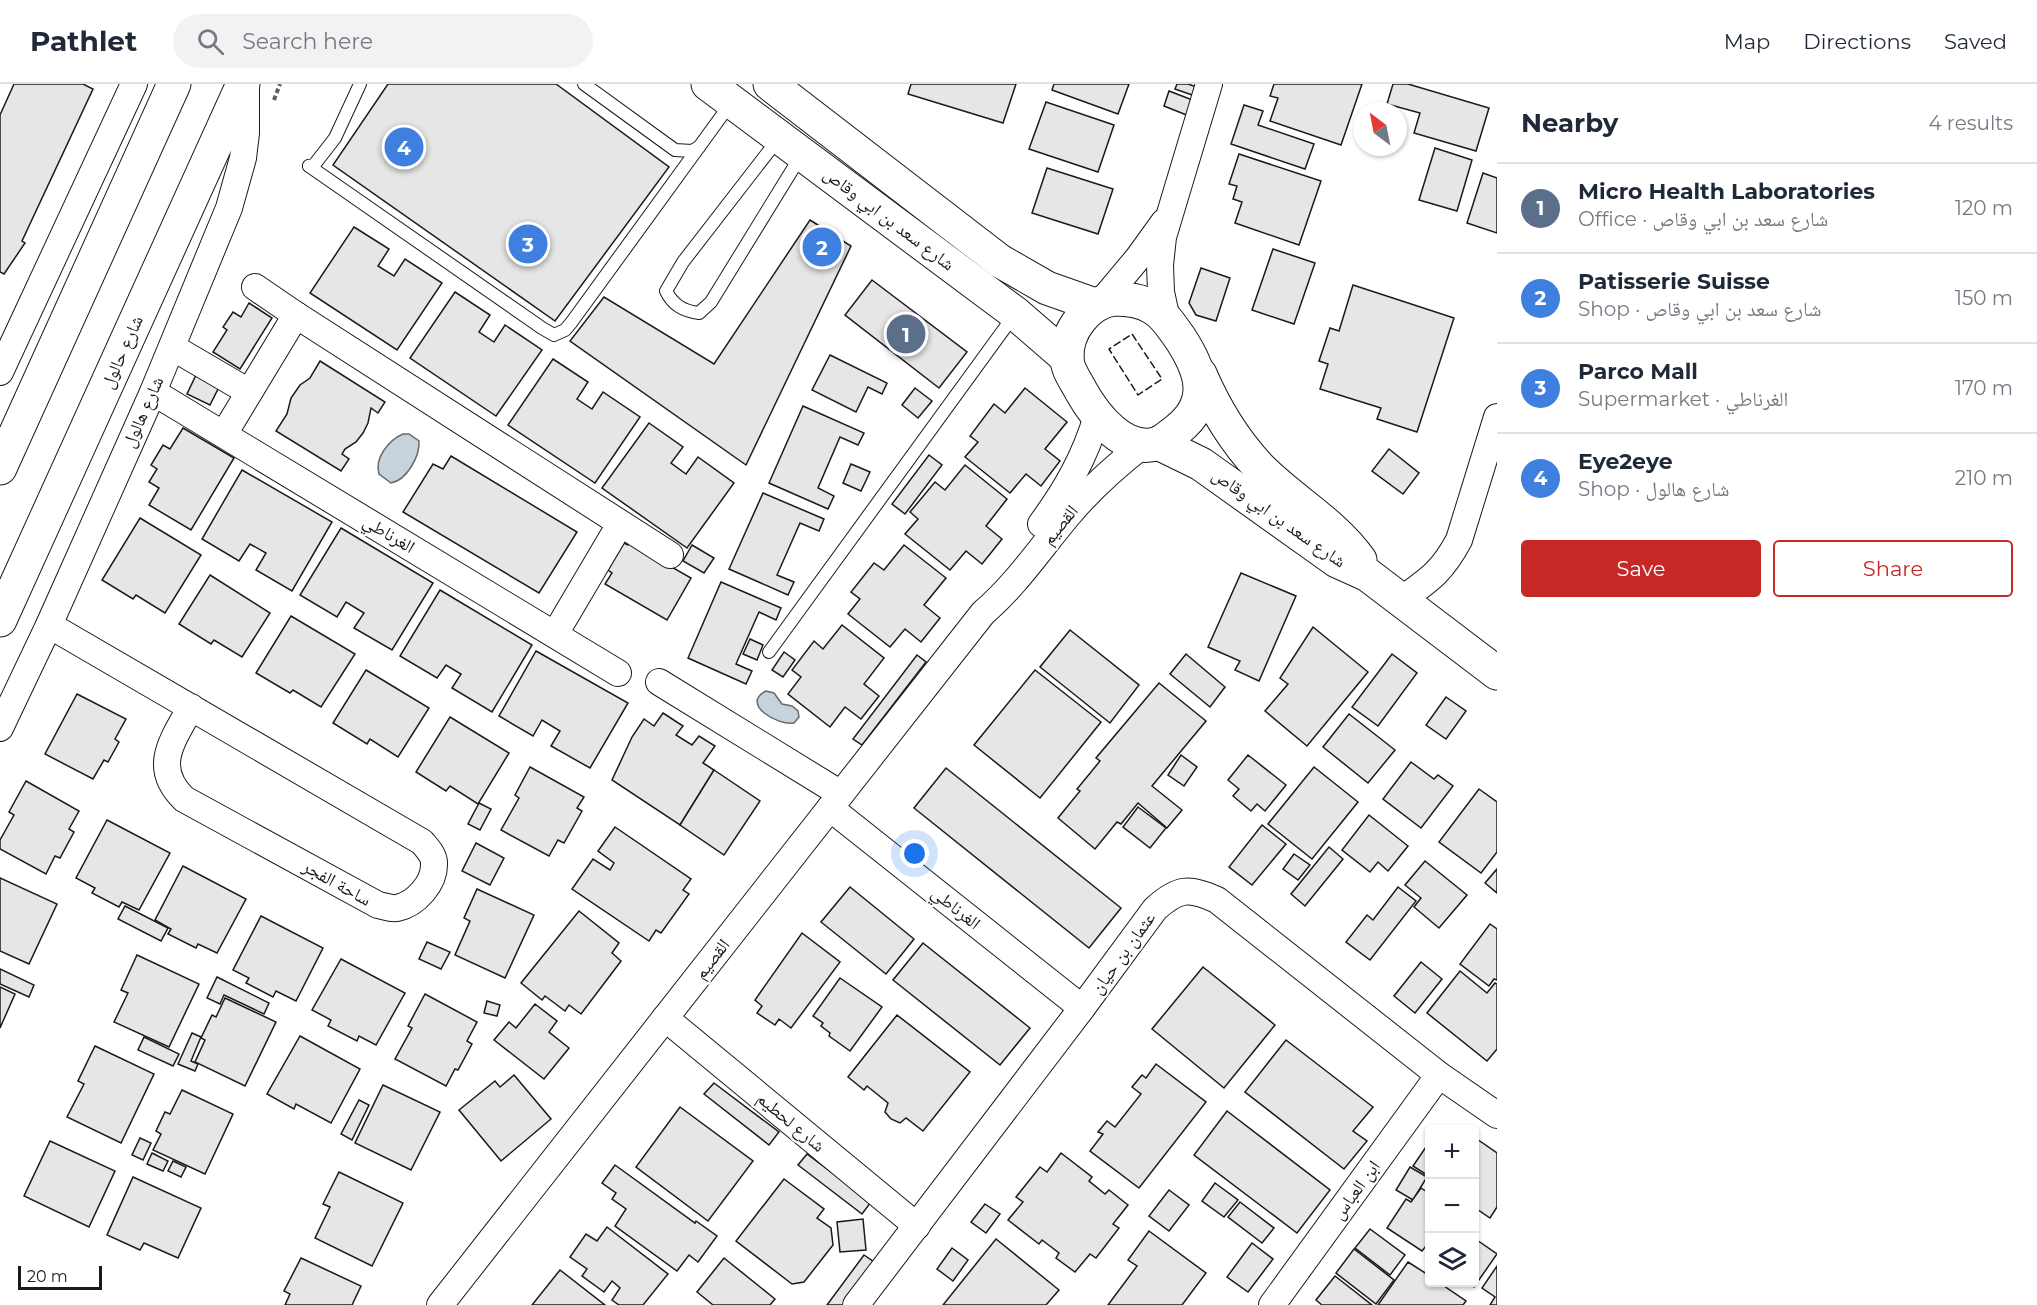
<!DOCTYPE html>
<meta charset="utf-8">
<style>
:root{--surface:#fff;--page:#f2f2f3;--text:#1f2937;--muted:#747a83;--line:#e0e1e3;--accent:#c62828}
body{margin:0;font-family:Montserrat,"Noto Naskh Arabic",sans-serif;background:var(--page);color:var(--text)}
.controls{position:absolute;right:18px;bottom:18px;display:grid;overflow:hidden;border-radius:6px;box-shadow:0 2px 4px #0004}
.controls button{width:54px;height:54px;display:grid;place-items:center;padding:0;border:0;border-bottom:2px solid var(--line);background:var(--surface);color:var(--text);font:30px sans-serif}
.compass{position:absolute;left:1353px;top:18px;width:54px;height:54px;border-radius:50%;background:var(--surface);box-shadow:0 2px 4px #0004;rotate:328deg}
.scale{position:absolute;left:18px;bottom:15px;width:84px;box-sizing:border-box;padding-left:6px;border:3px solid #1a1a1a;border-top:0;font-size:16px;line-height:21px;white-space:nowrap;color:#1a1a1a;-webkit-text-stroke:4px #fff;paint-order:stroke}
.you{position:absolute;left:915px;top:770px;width:21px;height:21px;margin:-15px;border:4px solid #fff;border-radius:50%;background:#1a73e8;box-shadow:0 0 0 9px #1a73e833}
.badge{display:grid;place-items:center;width:39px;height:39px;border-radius:50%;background:var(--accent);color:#fff;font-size:20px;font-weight:700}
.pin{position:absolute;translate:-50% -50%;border:3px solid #fff;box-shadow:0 2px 6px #0006}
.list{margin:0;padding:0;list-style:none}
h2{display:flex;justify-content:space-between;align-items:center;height:78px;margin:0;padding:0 24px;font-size:26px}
h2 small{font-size:20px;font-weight:400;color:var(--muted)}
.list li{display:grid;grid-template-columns:39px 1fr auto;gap:18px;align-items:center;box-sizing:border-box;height:90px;padding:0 24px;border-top:2px solid var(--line)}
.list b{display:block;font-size:22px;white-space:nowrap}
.list p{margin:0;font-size:20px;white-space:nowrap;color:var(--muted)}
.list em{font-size:20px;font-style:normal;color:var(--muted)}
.actions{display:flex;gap:12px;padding:18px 24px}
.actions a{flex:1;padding:14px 0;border:2px solid var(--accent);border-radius:6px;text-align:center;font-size:21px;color:var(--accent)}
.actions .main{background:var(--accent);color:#fff}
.icon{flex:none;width:33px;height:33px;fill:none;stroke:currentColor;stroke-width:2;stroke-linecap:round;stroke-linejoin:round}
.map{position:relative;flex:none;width:1497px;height:1221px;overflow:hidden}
header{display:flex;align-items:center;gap:36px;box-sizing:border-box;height:84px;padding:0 30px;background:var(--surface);border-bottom:2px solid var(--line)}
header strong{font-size:28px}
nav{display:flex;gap:33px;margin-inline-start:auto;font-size:21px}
.search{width:420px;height:54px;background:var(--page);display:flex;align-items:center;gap:15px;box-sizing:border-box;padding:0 21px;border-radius:33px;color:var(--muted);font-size:22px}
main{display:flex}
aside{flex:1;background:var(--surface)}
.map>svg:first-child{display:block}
</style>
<header>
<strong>Pathlet</strong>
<div class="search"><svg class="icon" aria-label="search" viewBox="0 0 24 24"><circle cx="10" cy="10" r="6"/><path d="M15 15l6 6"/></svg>Search here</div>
<nav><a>Map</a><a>Directions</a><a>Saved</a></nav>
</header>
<main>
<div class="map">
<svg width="1497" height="1221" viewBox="0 0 1497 1221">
<rect width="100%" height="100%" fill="#fff"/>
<g fill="#c6d2dc" stroke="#6a6a6a" stroke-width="1.5">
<path d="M403 350H409L419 357C420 372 407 396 391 399L379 390C374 374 389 356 403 350Z"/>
<path d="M766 607 774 609 782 620 792 622 798 627 799 633 794 639C778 642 740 620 766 607Z"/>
</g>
<g fill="#e6e6e6" stroke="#1a1a1a" stroke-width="1.5">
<path d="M14 0H83L93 5 22 157 25 159 4 190 0 188V31Z"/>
<path d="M388 0H556L669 83 555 237 333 81Z"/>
<path d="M911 0H1016L1003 39 908 10Z"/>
<path d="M1054 0H1129L1118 30 1052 6Z"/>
<path d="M1177 0H1188L1202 5 1198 13 1175 5Z"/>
<path d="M1274 0H1362L1341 61 1270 37 1278 14 1270 12Z"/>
<path d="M1393 0H1408L1489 24 1476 67 1414 49 1420 29 1387 20Z"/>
<path d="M1169 7 1195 17 1189 32 1164 22Z"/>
<path d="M1046 18 1114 41 1098 88 1029 65Z"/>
<path d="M1244 21 1263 27 1258 41 1314 60 1305 85 1231 60Z"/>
<path d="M1435 64 1472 76 1457 127 1419 116Z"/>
<path d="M1239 70 1321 97 1299 161 1235 139 1242 118 1233 115 1237 102 1229 100Z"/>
<path d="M1047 84 1113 105 1098 150 1032 129Z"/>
<path d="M1483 89 1497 94V149L1467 139Z"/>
<path d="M810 136 851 162 746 381 570 257 604 213 714 280Z"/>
<path d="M354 143 389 165 378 182 394 192 405 175 442 199 397 266 310 209Z"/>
<path d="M1273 165 1315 179 1294 240 1252 226Z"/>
<path d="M1201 184 1230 194 1216 237 1196 231 1189 219Z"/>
<path d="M872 196 967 268 939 304 845 231Z"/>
<path d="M1353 201 1454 234 1417 348 1377 335 1381 324 1320 305 1328 280 1319 277 1330 244 1339 247Z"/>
<path d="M455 208 490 231 479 248 494 258 505 241 542 266 496 332 410 274Z"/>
<path d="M249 219 272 234 240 285 213 268 227 246 223 243 233 228 241 233Z"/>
<path d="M830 271 887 299 882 310 868 303 856 328 812 306Z"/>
<path d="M553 275 588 298 577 315 592 325 603 308 640 333 595 399 508 341Z"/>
<path d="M320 277 385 318 378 329 371 324 368 339 363 349 356 358 345 365 342 370 349 375 341 387 276 347 287 330 291 314 300 301 310 294Z"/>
<path d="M196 291 219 303 210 321 187 310Z"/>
<path d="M915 304 932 317 918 334 902 321Z"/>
<path d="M1025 304 1067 338 1045 365 1060 377 1041 402 1026 390 1010 409 965 373 978 358 970 352 994 320 1005 329Z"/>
<path d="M803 322 864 349 858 361 840 353 818 404 834 412 828 425 769 399Z"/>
<path d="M649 339 683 363 671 379 686 390 698 373 734 399 687 464 602 404Z"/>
<path d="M183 344 234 374 191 446 149 421 159 404 149 398 157 385 151 381 163 361 170 365Z"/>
<path d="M1389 365 1419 389 1403 410 1372 387Z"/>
<path d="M929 371 942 381 905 430 892 420Z"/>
<path d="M451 372 577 448 539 509 403 428 433 380 443 385Z"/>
<path d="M851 380 870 388 861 407 843 399Z"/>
<path d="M965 381 1007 415 986 442 1002 455 982 480 966 467 950 486 905 450 918 435 910 428 935 398 945 406Z"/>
<path d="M242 386 332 438 292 507 256 486 266 469 250 460 239 477 202 455Z"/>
<path d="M763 409 824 435 819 447 800 439 777 491 794 498 788 511 729 485Z"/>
<path d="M140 434 201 471 165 529 136 511 133 515 102 496Z"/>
<path d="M341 444 433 499 392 566 354 544 364 529 346 518 337 533 300 511Z"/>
<path d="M632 454 661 477 691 494 667 536 605 500 612 489 608 486 624 459 628 461Z"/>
<path d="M692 461 714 474 704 489 683 477Z"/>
<path d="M904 461 946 494 924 521 940 534 921 558 905 545 890 563 848 530 860 515 851 508 874 479 884 486Z"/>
<path d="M1241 489 1296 512 1259 597 1235 586 1240 577 1208 563Z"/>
<path d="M210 491 270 529 242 573 214 556 211 560 179 540Z"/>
<path d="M721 498 781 524 776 536 759 528 736 580 752 587 746 600 688 574Z"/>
<path d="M440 506 532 561 492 628 452 604 461 590 446 581 437 594 400 572Z"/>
<path d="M291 532 355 570 321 623 293 606 290 609 256 589Z"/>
<path d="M842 541 884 574 864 600 879 612 861 635 845 623 830 643 788 610 801 593 792 586 814 557 823 565Z"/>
<path d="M1313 543 1368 588 1307 662 1265 627 1288 600 1280 594Z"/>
<path d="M1070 546 1139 601 1110 639 1040 583Z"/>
<path d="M750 555 763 561 757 576 743 570Z"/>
<path d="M536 567 628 619 590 684 551 662 560 647 542 636 533 652 499 632Z"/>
<path d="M784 568 795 576 783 593 772 586Z"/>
<path d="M1186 570 1225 603 1210 623 1170 590Z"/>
<path d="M1392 570 1417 589 1378 642 1352 623Z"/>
<path d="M917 571 926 578 862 661 853 655Z"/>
<path d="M366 586 429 624 398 673 370 655 367 660 333 639Z"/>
<path d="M1035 586 1101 638 1040 714 974 661Z"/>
<path d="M1159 599 1206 637 1152 702 1182 726 1167 744 1138 719 1121 740 1117 738 1095 765 1058 734 1080 707 1077 705 1100 677 1096 674Z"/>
<path d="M77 610 126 635 115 655 119 658 108 678 104 676 93 695 45 670Z"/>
<path d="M1446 613 1466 627 1446 655 1426 641Z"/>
<path d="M663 629 683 642 676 651 692 661 699 652 715 662 703 679 714 686 680 741 612 696 632 653 644 635 654 642Z"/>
<path d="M1349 630 1395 666 1368 699 1323 663Z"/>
<path d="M450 633 509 669 478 720 450 702 446 707 416 688Z"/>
<path d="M1181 671 1197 683 1184 702 1168 691Z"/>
<path d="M1248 671 1286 701 1265 727 1257 720 1251 727 1233 712 1239 705 1228 696Z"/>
<path d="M1411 678 1434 695 1438 691 1453 702 1421 744 1383 715Z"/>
<path d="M530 683 584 713 577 724 582 727 564 759 558 756 549 772 501 746 519 714 515 711Z"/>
<path d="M1314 683 1358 718 1312 775 1268 740Z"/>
<path d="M946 684 1121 824 1089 864 914 724Z"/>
<path d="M714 686 760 717 724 771 680 741Z"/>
<path d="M26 697 79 727 69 745 74 748 60 774 55 772 46 790 0 765V756L14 731 9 728Z"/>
<path d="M1479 705 1497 718V768L1481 789 1439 758Z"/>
<path d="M479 719 491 725 480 746 468 740Z"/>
<path d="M1138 723 1166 744 1150 764 1123 743Z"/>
<path d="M1369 731 1408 762 1388 787 1378 778 1370 788 1342 766Z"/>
<path d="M107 736 170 769 139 826 122 818 119 823 92 809 95 804 76 794Z"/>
<path d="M1262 741 1286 760 1252 801 1229 783Z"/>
<path d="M615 743 691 795 683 806 689 810 661 849 656 846 649 857 572 805 593 775 610 786 614 779 598 767Z"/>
<path d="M476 759 504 774 490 801 462 787Z"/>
<path d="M1329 763 1343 775 1305 822 1291 810Z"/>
<path d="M1294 770 1310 781 1298 796 1283 785Z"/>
<path d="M1425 777 1467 811 1439 844 1414 823 1421 814 1405 801Z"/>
<path d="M183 782 246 815 217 869 198 860 196 864 168 850 171 845 155 836Z"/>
<path d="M1497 785V809L1485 799Z"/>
<path d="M0 794 57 820 29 880 0 867Z"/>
<path d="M850 803 914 855 886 890 821 838Z"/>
<path d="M1398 803 1416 817 1370 876 1346 858 1367 831 1373 836Z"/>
<path d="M477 805 534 831 505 894 455 871 470 837 464 834Z"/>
<path d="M125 822 168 844 161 857 118 835Z"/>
<path d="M579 827 619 859 612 869 621 877 581 930 569 921 565 927 545 912 542 916 521 899Z"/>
<path d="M261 832 323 864 296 917 276 907 273 913 246 899 249 894 233 886Z"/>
<path d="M1490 840 1497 845V896L1494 895 1489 902 1460 880Z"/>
<path d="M802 849 840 878 791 944 779 935 775 941 757 929 762 922 755 916Z"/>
<path d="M427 858 450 868 441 885 419 875Z"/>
<path d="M923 859 1030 944 1000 981 893 896Z"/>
<path d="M137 871 199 900 169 963 114 938 128 909 121 906Z"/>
<path d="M341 875 405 909 376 961 359 952 357 957 328 942 331 936 312 926Z"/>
<path d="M1421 878 1442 895 1415 929 1394 912Z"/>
<path d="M1203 883 1275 941 1224 1004 1152 945Z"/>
<path d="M0 885 34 901 29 913 0 900Z"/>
<path d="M1460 887 1487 909 1495 899 1497 900V965L1487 977 1427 929Z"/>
<path d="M217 893 269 919 264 930 224 911 220 920 207 914Z"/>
<path d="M840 894 882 923 850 967 829 952 830 949 821 942 823 939 813 932Z"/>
<path d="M0 903 15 910 0 944Z"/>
<path d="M425 910 477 938 467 957 472 960 458 986 455 985 446 1002 395 975 412 944 408 942Z"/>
<path d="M225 914 276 938 245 1002 195 978 205 956 201 954 212 931 216 933Z"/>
<path d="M487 917 500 921 497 932 484 929Z"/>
<path d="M535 920 557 937 549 948 569 964 544 995 494 956 509 938 516 944Z"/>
<path d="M897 931 970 988 923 1047 906 1034 900 1039 891 1035 885 1028 888 1019 867 1002 864 1006 848 993Z"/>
<path d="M192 949 201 953 191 977 198 980 195 987 178 980Z"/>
<path d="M300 952 360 985 331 1039 296 1020 294 1025 267 1010Z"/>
<path d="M144 953 179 970 173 982 138 966Z"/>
<path d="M1286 956 1373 1023 1353 1047 1367 1057 1344 1085 1245 1008Z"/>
<path d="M95 962 154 990 121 1059 67 1033 84 1000 78 997Z"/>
<path d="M1156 980 1206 1018 1139 1104 1090 1067 1103 1050 1098 1048 1107 1037 1115 1043 1141 1010 1132 1003 1142 991 1146 994Z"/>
<path d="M514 991 551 1035 501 1077 459 1026 495 997 500 1003Z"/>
<path d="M714 999 779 1048 769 1061 704 1010Z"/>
<path d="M383 1001 440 1028 411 1086 355 1059Z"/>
<path d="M182 1006 233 1030 205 1090 153 1066 161 1050 156 1047 165 1028 170 1030Z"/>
<path d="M359 1016 369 1021 352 1056 341 1050Z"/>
<path d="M680 1023 753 1077 708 1137 636 1083Z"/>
<path d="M1227 1027 1330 1106 1297 1149 1194 1071Z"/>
<path d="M1474 1053 1497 1069V1123L1490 1134 1474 1123Z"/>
<path d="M140 1054 151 1059 143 1076 132 1071Z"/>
<path d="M50 1057 115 1087 89 1143 24 1112Z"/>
<path d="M1430 1057V1093L1413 1082Z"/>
<path d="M152 1069 168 1077 163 1087 147 1080Z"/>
<path d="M1061 1069 1092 1093 1089 1097 1105 1110 1109 1106 1128 1121 1113 1140 1119 1144 1096 1174 1090 1170 1075 1188 1056 1174 1059 1169 1042 1156 1039 1160 1008 1136 1023 1118 1016 1113 1040 1083 1047 1088Z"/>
<path d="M807 1070 871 1118 862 1130 798 1081Z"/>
<path d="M173 1077 186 1083 181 1093 168 1087Z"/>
<path d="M615 1081 695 1139 696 1137 717 1152 698 1178 689 1171 677 1187 615 1142 626 1125 612 1115 616 1109 602 1099Z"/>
<path d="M1410 1083 1427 1093 1413 1116 1396 1106Z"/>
<path d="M339 1088 403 1119 372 1182 315 1154 330 1123 323 1120Z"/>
<path d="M133 1093 201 1124 178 1174 144 1159 140 1166 107 1151Z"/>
<path d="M784 1095 824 1125 817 1134 831 1144 833 1161 804 1198 792 1200 736 1157Z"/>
<path d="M1215 1099 1238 1116 1224 1133 1202 1117Z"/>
<path d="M1421 1104 1430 1110V1157L1422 1167 1387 1144 1406 1115 1411 1118Z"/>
<path d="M1169 1106 1189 1121 1169 1147 1149 1132Z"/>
<path d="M1240 1118 1274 1144 1262 1159 1228 1133Z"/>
<path d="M985 1120 1000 1130 986 1149 971 1138Z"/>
<path d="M863 1135 866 1166 840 1168 837 1138Z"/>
<path d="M607 1143 668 1190 643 1221H619L612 1216 620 1204 612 1197 604 1208 582 1192 587 1185 570 1173 586 1150 597 1157Z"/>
<path d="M1370 1145 1405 1171 1390 1191 1355 1164Z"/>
<path d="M1149 1147 1206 1189 1182 1221H1108L1137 1182 1128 1176Z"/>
<path d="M1474 1154 1497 1170 1474 1203 1467 1198H1474Z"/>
<path d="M996 1155 1059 1206 1046 1221H943Z"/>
<path d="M1252 1159 1273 1175 1248 1208 1227 1193Z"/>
<path d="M952 1164 968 1176 953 1197 937 1185Z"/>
<path d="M1354 1165 1394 1196 1376 1220 1336 1189Z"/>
<path d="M864 1171 877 1180 847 1221H827Z"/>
<path d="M301 1174 361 1202 352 1221H285L290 1210 284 1207Z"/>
<path d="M724 1174 775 1215 770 1221H713L697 1208Z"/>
<path d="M1408 1178 1430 1192V1198H1438L1466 1217 1463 1221H1378Z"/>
<path d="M1497 1182V1221H1490L1495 1213 1482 1204Z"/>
<path d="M560 1186 605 1221H532Z"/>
<path d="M1335 1192 1372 1221H1322L1316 1216Z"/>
</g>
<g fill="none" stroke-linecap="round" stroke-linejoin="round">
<g stroke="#1a1a1a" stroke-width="14">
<g id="lane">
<path d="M584 0 675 66 692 67 699 63 731 19"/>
<path d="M779 54 683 178 666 207C673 221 683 227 699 229L711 218 802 70"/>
<path d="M309 82 542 244 554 251 565 246 571 239 699 63"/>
<path d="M309 82 314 81 335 54 360 0"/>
<path d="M769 568 1015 230"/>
</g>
</g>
<g stroke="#1a1a1a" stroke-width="28">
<g id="street">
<path d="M255 203 296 231"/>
<path d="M1102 217 1138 174 1164 138"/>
<path d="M1167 236 1161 208 1160 181 1163 153 1209 0"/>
<path d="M172 263 249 308"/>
<path d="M0 288 134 0"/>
<path d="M153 308 618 589"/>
<path d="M224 350 296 231 670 471"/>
<path d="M1041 440C1066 406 1085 373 1097 332"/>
<path d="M1401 516C1429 496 1442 488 1459 456L1497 333"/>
<path d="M49 541 422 758C427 764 434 771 434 779 435 799 416 820 397 824 391 825 384 822 378 821L184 715C151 683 173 656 191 623"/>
<path d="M555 550 620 440"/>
<path d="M659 598 841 710"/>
<path d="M0 644 49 541 153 308 229 124 243 74 246 49V0"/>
<path d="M830 724 1082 924"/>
<path d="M665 934 917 1142"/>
<path d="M440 1221 983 529C1017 500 1041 463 1070 429 1092 403 1117 381 1144 360"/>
<path d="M856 1221 1082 924 1155 825C1178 804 1189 803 1217 816L1439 991 1497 1031"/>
<path d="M1272 1221 1439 991"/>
</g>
</g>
<g stroke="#1a1a1a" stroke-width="35">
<g id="secondary">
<path d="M708 0 1015 229 1067 274"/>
<path d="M770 0 1000 177 1047 204 1095 221"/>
<path d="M1114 215C1128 215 1141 216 1153 224 1165 231 1172 243 1180 254 1201 286 1213 318 1177 346 1172 350 1165 356 1159 359 1125 371 1095 332 1081 307 1076 297 1067 286 1067 274 1066 247 1087 219 1114 215Z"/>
<path d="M1200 290C1215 325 1233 355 1259 383 1291 416 1333 438 1360 476"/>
<path d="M1158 359 1201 380 1337 477 1368 491 1497 589"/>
<path d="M0 384 174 0"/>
<path d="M0 536 243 0"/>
</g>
</g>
<path stroke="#5f5f5f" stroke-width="4" stroke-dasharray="4.5 3" stroke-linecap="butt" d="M274 16 280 0"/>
<use href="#lane" stroke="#fff" stroke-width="12"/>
<use href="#street" stroke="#fff" stroke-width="26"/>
<use href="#secondary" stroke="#fff" stroke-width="33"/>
<path stroke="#1a1a1a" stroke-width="1.5" stroke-dasharray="8 3" stroke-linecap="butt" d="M1132 250 1162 295 1138 311 1109 265Z"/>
</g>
<g text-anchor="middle" stroke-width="4.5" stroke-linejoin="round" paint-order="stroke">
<g font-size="18" fill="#1a1a1a" stroke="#fff">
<text transform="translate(889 135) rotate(37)" y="6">شارع سعد بن ابي وقاص</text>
<text transform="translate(122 268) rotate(-66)" y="6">شارع حالول</text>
<text transform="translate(143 328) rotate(-66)" y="6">شارع هالول</text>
<text transform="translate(1279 434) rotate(35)" y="6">شارع سعد بن ابي وقاص</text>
<text transform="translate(1060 441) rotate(-51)" y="6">القصيم</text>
<text transform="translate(389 450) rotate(31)" y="6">الغرناطي</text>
<text transform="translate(337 799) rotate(29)" y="6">ساحة الفجر</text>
<text transform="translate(956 824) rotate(39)" y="6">الغرناطي</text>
<text transform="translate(1123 869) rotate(-54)" y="6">عثمان بن حيان</text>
<text transform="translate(712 875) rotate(-52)" y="6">القصيم</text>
<text transform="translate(791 1038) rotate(40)" y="6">شارع لحطيم</text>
<text transform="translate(1356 1106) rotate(-54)" y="6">ابن العباس</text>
</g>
</g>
</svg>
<div class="controls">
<button>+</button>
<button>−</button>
<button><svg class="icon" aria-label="layers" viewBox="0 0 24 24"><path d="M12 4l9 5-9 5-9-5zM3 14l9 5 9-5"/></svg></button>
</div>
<svg class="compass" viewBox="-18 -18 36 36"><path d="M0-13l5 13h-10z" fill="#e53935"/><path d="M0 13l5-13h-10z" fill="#747a83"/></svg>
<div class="scale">20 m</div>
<div class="you"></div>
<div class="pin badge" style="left:906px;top:250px;background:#5c6f8a">1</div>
<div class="pin badge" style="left:822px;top:163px;background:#3f7fe0">2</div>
<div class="pin badge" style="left:528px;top:160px;background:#3f7fe0">3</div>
<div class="pin badge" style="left:404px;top:63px;background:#3f7fe0">4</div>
</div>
<aside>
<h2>Nearby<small>4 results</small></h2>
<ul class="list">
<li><span class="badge" style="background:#5c6f8a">1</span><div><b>Micro Health Laboratories</b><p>Office · شارع سعد بن ابي وقاص</p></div><em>120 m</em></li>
<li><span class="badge" style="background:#3f7fe0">2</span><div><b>Patisserie Suisse</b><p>Shop · شارع سعد بن ابي وقاص</p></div><em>150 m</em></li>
<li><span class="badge" style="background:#3f7fe0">3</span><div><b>Parco Mall</b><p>Supermarket · الغرناطي</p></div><em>170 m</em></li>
<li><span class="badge" style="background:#3f7fe0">4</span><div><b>Eye2eye</b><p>Shop · شارع هالول</p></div><em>210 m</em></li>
</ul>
<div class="actions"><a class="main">Save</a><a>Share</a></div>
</aside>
</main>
